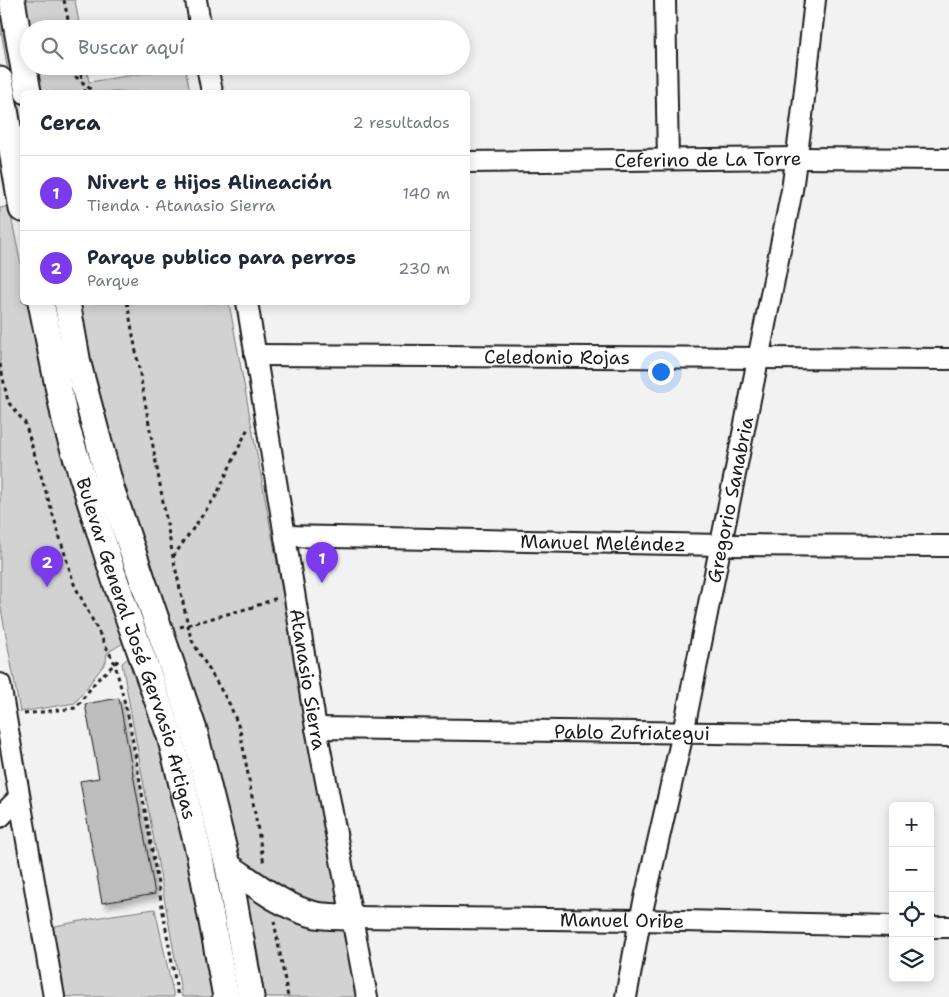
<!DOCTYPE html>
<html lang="es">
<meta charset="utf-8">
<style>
:root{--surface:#fff;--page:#f6f6f7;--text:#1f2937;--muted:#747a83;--line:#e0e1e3;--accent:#7c3aed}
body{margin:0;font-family:"Shantell Sans",sans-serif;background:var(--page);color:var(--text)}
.controls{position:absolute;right:15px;bottom:15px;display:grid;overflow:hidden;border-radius:8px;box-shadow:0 2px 12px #0003}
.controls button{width:45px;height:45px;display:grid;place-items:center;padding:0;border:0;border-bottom:1px solid var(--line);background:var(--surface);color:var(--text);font:25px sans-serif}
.you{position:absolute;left:660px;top:371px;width:18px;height:18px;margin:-12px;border:4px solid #fff;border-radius:50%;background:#1a73e8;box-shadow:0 0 0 8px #1a73e833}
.badge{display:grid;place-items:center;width:32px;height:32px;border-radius:50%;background:var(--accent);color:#fff;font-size:16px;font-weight:700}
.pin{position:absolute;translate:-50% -41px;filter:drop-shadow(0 1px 2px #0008)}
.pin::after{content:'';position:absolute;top:26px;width:18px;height:15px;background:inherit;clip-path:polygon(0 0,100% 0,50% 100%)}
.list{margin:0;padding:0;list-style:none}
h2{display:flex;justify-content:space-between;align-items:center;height:65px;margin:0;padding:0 20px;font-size:21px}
h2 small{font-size:16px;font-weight:400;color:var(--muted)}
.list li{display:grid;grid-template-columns:32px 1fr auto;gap:15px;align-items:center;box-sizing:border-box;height:75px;padding:0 20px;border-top:1px solid var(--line)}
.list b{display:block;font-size:19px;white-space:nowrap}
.list p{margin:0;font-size:16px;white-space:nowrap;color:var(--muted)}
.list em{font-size:16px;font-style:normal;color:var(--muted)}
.icon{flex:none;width:28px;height:28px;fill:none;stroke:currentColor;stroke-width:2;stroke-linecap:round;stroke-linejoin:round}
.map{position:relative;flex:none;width:949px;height:997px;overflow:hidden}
.search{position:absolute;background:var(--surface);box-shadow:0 2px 12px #0003;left:20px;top:20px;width:450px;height:55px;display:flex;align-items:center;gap:12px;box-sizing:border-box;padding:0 18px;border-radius:28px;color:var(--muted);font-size:19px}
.panel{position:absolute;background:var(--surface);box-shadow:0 2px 12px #0003;left:20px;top:90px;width:450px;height:215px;border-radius:8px}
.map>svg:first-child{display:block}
</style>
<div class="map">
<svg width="949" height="997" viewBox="0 0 949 997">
<defs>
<filter id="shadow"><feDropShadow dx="4.5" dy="4.5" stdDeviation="2.5" flood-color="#0004"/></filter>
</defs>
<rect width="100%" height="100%" fill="#f2f2f2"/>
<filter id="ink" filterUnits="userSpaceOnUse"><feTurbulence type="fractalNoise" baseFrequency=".02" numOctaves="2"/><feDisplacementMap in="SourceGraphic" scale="10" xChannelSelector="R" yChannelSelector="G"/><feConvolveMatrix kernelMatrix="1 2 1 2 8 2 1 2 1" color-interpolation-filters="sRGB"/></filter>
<g filter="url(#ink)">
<g fill="#d2d2d2" stroke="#777">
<path d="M24 0H75L80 29H29Z"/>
<path d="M0 3 22 130V155L0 24Z"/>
<path d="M36 66H86L89 82 185 67 190 92H40Z"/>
<path d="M9 206 22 270V302L30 303 128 640 107 653 106 662 75 703 20 712 0 603V208Z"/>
<path d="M79 303H229L339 898 335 907 309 904 257 873 237 856 106 428Z"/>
<path d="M132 655 160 741 189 859 215 997H182L122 663Z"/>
<path d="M243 890 299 922 319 928 341 929 343 932 357 997H261Z"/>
<path d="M155 909 174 997H62L50 927 112 915Z"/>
</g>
<path fill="#bdbdbd" stroke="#1c1c1c" filter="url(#shadow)" d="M119 698 155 894 102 903 80 781 99 778 85 704Z"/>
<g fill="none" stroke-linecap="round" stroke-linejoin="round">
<g stroke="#1c1c1c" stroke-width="24">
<g id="minor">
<path d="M196 0 201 29"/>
<path d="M665 0 668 159"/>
<path d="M207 66 212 92"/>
<path id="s1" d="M468 162 797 158 949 159"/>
<path id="s2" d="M247 302 316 728 367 997"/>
<path id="s3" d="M255 355 949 359"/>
<path id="s4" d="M285 536 721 545 949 546"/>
<path d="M0 684 54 997"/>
<path id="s5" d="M316 728 949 736"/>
<path d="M0 817 19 798"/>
<path id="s6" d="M351 917 640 920 893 926"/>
<path d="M930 927H949"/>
<path id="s7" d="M626 997 640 920 683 733 792 190 802 116 815 0"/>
</g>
</g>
<g stroke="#1c1c1c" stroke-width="29">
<g id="major">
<path d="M12 0 28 92"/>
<path d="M0 80 22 209"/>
<path id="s8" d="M41 302 66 425 114 577 170 736 200 857 226 997"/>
<path d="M67 302 78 364 111 488 194 730 228 866 251 997"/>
<path d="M228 866C255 884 284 908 316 915 328 917 340 917 351 917"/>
</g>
</g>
<g stroke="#1c1c1c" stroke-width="3" stroke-dasharray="4 4" stroke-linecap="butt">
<path d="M64 0 70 29"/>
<path d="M63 66 94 92"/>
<path d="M79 66 85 92"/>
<path d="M127 302 173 557 191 639 230 705 240 730 264 864"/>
<path d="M0 364 8 402 25 423 74 584 115 664 129 720 178 997"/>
<path d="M173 557 216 496 248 428"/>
<path d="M180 627 253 607 277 598"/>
<path d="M24 714 76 708 96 681 120 659"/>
<path d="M274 921 288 997"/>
</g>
<use href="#minor" stroke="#fff" stroke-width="20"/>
<use href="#major" stroke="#fff" stroke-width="25"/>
</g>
</g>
<g text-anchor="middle" stroke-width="4.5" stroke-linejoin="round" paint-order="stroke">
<g font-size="19" fill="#1c1c1c" stroke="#fff">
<text dy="7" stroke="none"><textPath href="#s1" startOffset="240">Ceferino de La Torre</textPath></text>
<text dy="7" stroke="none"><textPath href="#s3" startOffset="302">Celedonio Rojas</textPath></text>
<text dy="7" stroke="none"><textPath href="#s7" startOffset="508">Gregorio Sanabria</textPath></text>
<text dy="7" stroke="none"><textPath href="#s4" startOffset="318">Manuel Meléndez</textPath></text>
<text dy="7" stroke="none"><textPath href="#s8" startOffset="360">Bulevar General José Gervasio Artigas</textPath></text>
<text dy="7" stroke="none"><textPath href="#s2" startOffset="382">Atanasio Sierra</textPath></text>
<text dy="7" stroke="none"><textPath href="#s5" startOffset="316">Pablo Zufriategui</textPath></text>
<text dy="7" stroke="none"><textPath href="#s6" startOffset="271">Manuel Oribe</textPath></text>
</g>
</g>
</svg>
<div class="controls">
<button>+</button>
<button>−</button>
<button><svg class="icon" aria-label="locate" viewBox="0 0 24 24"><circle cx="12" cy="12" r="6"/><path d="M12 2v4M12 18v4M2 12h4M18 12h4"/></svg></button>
<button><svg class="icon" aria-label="layers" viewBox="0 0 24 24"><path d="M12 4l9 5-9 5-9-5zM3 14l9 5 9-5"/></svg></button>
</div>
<div class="you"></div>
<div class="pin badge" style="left:322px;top:583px">1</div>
<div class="pin badge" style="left:47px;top:587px">2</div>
<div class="search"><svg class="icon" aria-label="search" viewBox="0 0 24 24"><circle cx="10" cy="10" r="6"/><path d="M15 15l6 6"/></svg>Buscar aquí</div>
<section class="panel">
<h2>Cerca<small>2 resultados</small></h2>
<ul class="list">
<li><span class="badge">1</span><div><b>Nivert e Hijos Alineación</b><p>Tienda · Atanasio Sierra</p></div><em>140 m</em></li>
<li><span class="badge">2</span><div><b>Parque publico para perros</b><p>Parque</p></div><em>230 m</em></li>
</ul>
</section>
</div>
